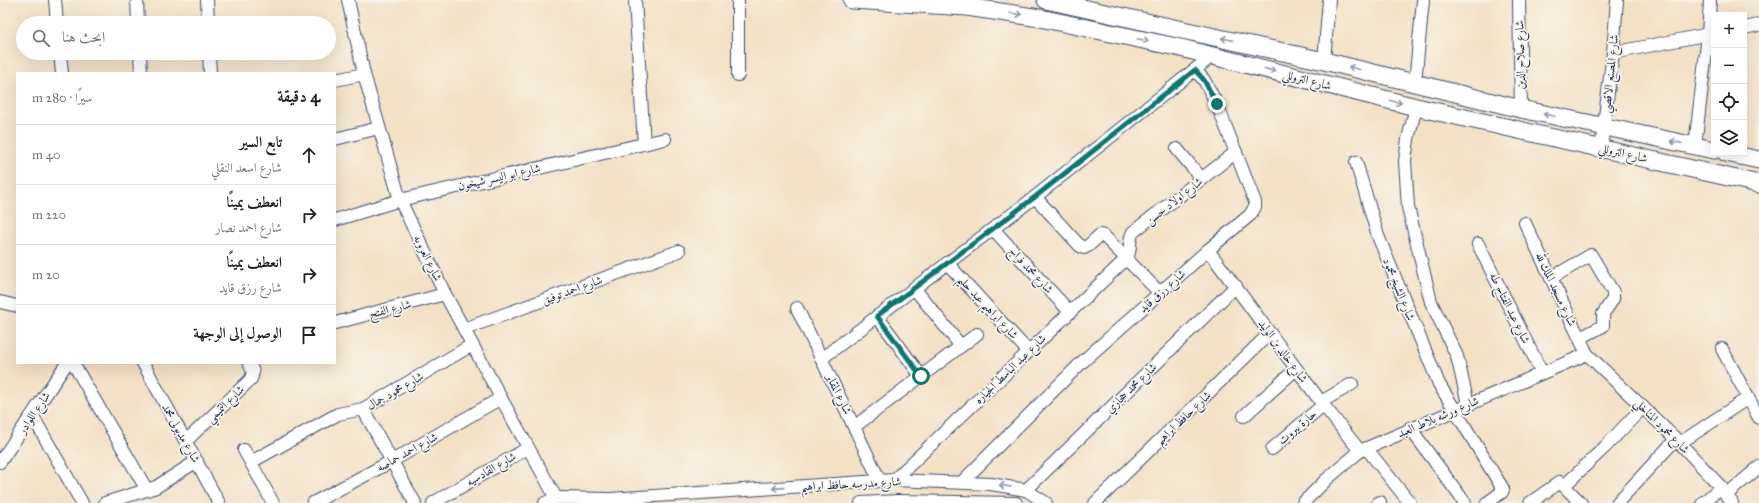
<!DOCTYPE html>
<html lang="ar">
<meta charset="utf-8">
<style>
:root{--surface:#fff;--page:#f2f2f2;--text:#202124;--muted:#757577;--line:#e0e0e0}
body{margin:0;font-family:"IM FELL Great Primer",Amiri,serif;background:var(--page);color:var(--text);direction:rtl}
.controls{position:absolute;right:12px;top:12px;display:grid;overflow:hidden;border-radius:0px;box-shadow:0 4px 16px #0002}
.controls button{width:36px;height:36px;display:grid;place-items:center;padding:0;border:0;border-bottom:1px solid var(--line);background:var(--surface);color:var(--text);font:20px sans-serif}
.stop{position:absolute;width:12px;height:12px;margin:-9px;border:3px solid #0f766e;border-radius:50%;background:#fff}
.stop.end{background:#0f766e;border-color:#fff;box-shadow:0 1px 4px #0008}
.list{margin:0;padding:0;list-style:none}
h2{display:flex;justify-content:space-between;align-items:center;height:52px;margin:0;padding:0 16px;font-size:17px}
h2 small{font-size:13px;font-weight:400;color:var(--muted)}
.list li{display:grid;grid-template-columns:26px 1fr auto;gap:12px;align-items:center;box-sizing:border-box;height:60px;padding:0 16px;border-top:1px solid var(--line)}
.list b{display:block;font-size:15px;white-space:nowrap}
.list p{margin:0;font-size:13px;white-space:nowrap;color:var(--muted)}
.list em{font-size:13px;font-style:normal;color:var(--muted)}
.icon{flex:none;width:22px;height:22px;fill:none;stroke:currentColor;stroke-width:2;stroke-linecap:round;stroke-linejoin:round}
.map{position:relative;flex:none;width:1759px;height:503px;overflow:hidden;direction:ltr}
.search{position:absolute;background:var(--surface);box-shadow:0 4px 16px #0002;left:16px;top:16px;width:320px;height:44px;display:flex;align-items:center;gap:10px;box-sizing:border-box;padding:0 14px;border-radius:22px;color:var(--muted);font-size:15px}
.panel{position:absolute;background:var(--surface);box-shadow:0 4px 16px #0002;left:16px;top:72px;width:320px;height:292px;border-radius:0px;direction:rtl}
.map>svg:first-child{display:block}
</style>
<div class="map">
<svg width="1759" height="503" viewBox="0 0 1759 503">
<rect width="100%" height="100%" fill="#f7f3e8"/>
<filter id="ink" filterUnits="userSpaceOnUse"><feTurbulence type="fractalNoise" baseFrequency=".025" numOctaves="2"/><feDisplacementMap in="SourceGraphic" scale="8" xChannelSelector="R" yChannelSelector="G"/><feConvolveMatrix kernelMatrix="1 2 1 2 8 2 1 2 1" color-interpolation-filters="sRGB"/></filter>
<filter id="wash" filterUnits="userSpaceOnUse"><feTurbulence type="fractalNoise" baseFrequency=".012" numOctaves="4" result="noise"/><feDisplacementMap in="SourceGraphic" scale="16" xChannelSelector="R" yChannelSelector="G"/><feGaussianBlur stdDeviation="0.9" result="paint"/><feColorMatrix in="noise" values="0 0 0 0 0 0 0 0 0 0 0 0 0 0 0 0 0 1.4 0 .05"/><feComposite in="paint" operator="in"/></filter>
<g filter="url(#wash)">
<rect width="100%" height="100%" fill="#f3e1c6"/>
</g>
<g filter="url(#ink)">
<g fill="none" stroke-linecap="round" stroke-linejoin="round">
<g stroke="#3b4a6e" stroke-width="14">
<g id="street">
<path d="M55 0 57 23"/>
<path d="M137 0 138 23"/>
<path d="M207 0 208 23"/>
<path d="M348 0 364 74 400 200 445 294 501 398 556 498"/>
<path d="M635 0 644 144"/>
<path d="M738 0V75"/>
<path d="M1519 0 1521 109"/>
<path d="M1744 28 1759 25"/>
<path d="M60 53 62 73"/>
<path d="M140 53 141 73"/>
<path d="M209 53 210 73"/>
<path d="M1613 53 1714 33"/>
<path d="M1324 61 1329 0"/>
<path d="M335 80 364 74"/>
<path d="M1415 83 1423 0"/>
<path d="M1416 107 1408 139 1405 161 1408 207 1431 302 1457 356 1468 404"/>
<path d="M335 139 379 128"/>
<path d="M1695 146 1708 35 1710 0"/>
<path d="M1601 148 1613 53 1617 0"/>
<path d="M1177 149 1202 179"/>
<path d="M1356 162 1378 236 1439 384 1503 489 1502 492 1487 503"/>
<path d="M1035 197 1080 246 1084 248 1088 246 1100 235 1104 236 1160 293"/>
<path d="M335 220 400 200 665 139"/>
<path d="M1525 223 1587 354 1676 439 1721 487 1732 503"/>
<path d="M993 229 1070 312"/>
<path d="M1478 244 1542 373"/>
<path d="M1208 250 1321 402 1360 451"/>
<path d="M947 263 1028 351"/>
<path d="M1551 278 1591 255 1613 292V299L1603 314V326L1580 338"/>
<path d="M914 288 961 346"/>
<path d="M0 302 17 306"/>
<path d="M797 308 880 481"/>
<path d="M877 316 921 376"/>
<path d="M335 323 445 294"/>
<path d="M464 329 679 251"/>
<path d="M1722 349 1759 418"/>
<path d="M821 359 1035 197 1212 56"/>
<path d="M73 363 147 490"/>
<path d="M143 363 219 503"/>
<path d="M1321 402 1352 384"/>
<path d="M363 409 415 503"/>
<path d="M32 415 82 503"/>
<path d="M1244 416 1296 369"/>
<path d="M854 427 977 334"/>
<path d="M1410 428 1465 503"/>
<path d="M186 441 251 379 253 372 249 363"/>
<path d="M1680 443 1748 398"/>
<path d="M1272 449 1323 405"/>
<path d="M1367 449 1410 503"/>
<path d="M244 450 273 503"/>
<path d="M0 462 67 363"/>
<path d="M251 462 338 414 363 409 472 345"/>
<path d="M894 480 1127 258C1132 250 1128 240 1133 232L1236 152"/>
<path d="M962 482 1081 363 1208 250 1250 215 1255 207V202L1217 104 1204 80 1195 70"/>
<path d="M1565 485 1605 447 1643 407"/>
<path d="M1026 490 1236 286"/>
<path d="M1726 495 1759 467"/>
<path d="M105 503 156 487 197 461"/>
<path d="M313 503 392 461 501 398"/>
<path d="M433 503 528 448"/>
<path d="M545 503 556 498 610 499 894 480 991 484 1026 490 1046 503"/>
<path d="M861 503 898 501 1016 503"/>
<path d="M1095 503 1270 333"/>
<path d="M1303 503 1327 479 1360 451 1587 354"/>
<path d="M1378 503 1380 502"/>
<path d="M1530 503 1560 482 1581 503"/>
<path d="M1617 503 1676 439"/>
<path d="M1703 503 1721 487"/>
</g>
</g>
<g stroke="#3b4a6e" stroke-width="19">
<g id="secondary">
<path d="M852 0 967 7 1040 18 1181 48 1416 107 1759 184"/>
<path d="M1046 0 1324 61 1521 109 1714 150"/>
<path d="M1726 153 1759 160"/>
</g>
</g>
<use href="#street" stroke="#fff" stroke-width="12"/>
<use href="#secondary" stroke="#fff" stroke-width="17"/>
</g>
<defs><path id="oneway-shaft" d="M-6 0H5M1.5-3L5.5 0L1.5 3" fill="none" stroke-width="1.6" stroke-linecap="round" stroke-linejoin="round"/></defs>
<g stroke="#8d97ae">
<use href="#oneway-shaft" transform="translate(1016 14) rotate(9)"/>
<use href="#oneway-shaft" transform="translate(1227 39) rotate(-168)"/>
<use href="#oneway-shaft" transform="translate(1143 40) rotate(12)"/>
<use href="#oneway-shaft" transform="translate(1354 68) rotate(-166)"/>
<use href="#oneway-shaft" transform="translate(1270 70) rotate(14)"/>
<use href="#oneway-shaft" transform="translate(1396 102) rotate(14)"/>
<use href="#oneway-shaft" transform="translate(1549 115) rotate(-168)"/>
<use href="#oneway-shaft" transform="translate(1676 142) rotate(-168)"/>
<use href="#oneway-shaft" transform="translate(1005 486) rotate(-170)"/>
<use href="#oneway-shaft" transform="translate(778 488) rotate(176)"/>
</g>
</g>
<g fill="none" stroke-linecap="round" stroke-linejoin="round" filter="url(#ink)">
<path stroke="#0f766e" stroke-width="5" d="M921 376 877 316 1035 197 1195 70 1204 80 1217 104"/>
</g>
<g text-anchor="middle" stroke-width="3.5" stroke-linejoin="round" paint-order="stroke">
<g font-size="12" fill="#1b2f5e" stroke="#f7f3e8">
<text transform="translate(1520 55) rotate(-91)" y="4">شارع صلاح الدين</text>
<text transform="translate(1610 74) rotate(-84)" y="4">شارع المصنع الاقصي</text>
<text transform="translate(1307 80) rotate(14)" y="4">شارع التروللي</text>
<text transform="translate(1623 153) rotate(13)" y="4">شارع التروللي</text>
<text transform="translate(499 177) rotate(-13)" y="4">شارع ابو اليسر شيخون</text>
<text transform="translate(1174 201) rotate(-38)" y="4">شارع اولاد حسن</text>
<text transform="translate(428 258) rotate(64)" y="4">شارع العروبه</text>
<text transform="translate(1031 270) rotate(47)" y="4">شارع محمد فراج</text>
<text transform="translate(1399 289) rotate(68)" y="4">شارع الشيخ محمود</text>
<text transform="translate(1556 289) rotate(65)" y="4">شارع مسجد الملك لله</text>
<text transform="translate(572 290) rotate(-20)" y="4">شارع احمد توفيق</text>
<text transform="translate(1162 291) rotate(-42)" y="4">شارع رزق قايد</text>
<text transform="translate(988 307) rotate(47)" y="4">شارع ابراهيم عبد حليم</text>
<text transform="translate(1510 308) rotate(64)" y="4">شارع عبد الفتاح طه</text>
<text transform="translate(390 309) rotate(-14)" y="4">شارع الفتح</text>
<text transform="translate(1283 351) rotate(54)" y="4">شارع خالد بن الوليد</text>
<text transform="translate(1010 369) rotate(-44)" y="4">شارع عبد الباسط الجياره</text>
<text transform="translate(1131 388) rotate(-44)" y="4">شارع محمد حجازي</text>
<text transform="translate(395 391) rotate(-30)" y="4">شارع محمود جمال</text>
<text transform="translate(839 394) rotate(64)" y="4">شارع المقابر</text>
<text transform="translate(225 404) rotate(-44)" y="4">شارع التميمي</text>
<text transform="translate(34 413) rotate(-56)" y="4">شارع اللوادر</text>
<text transform="translate(1438 417) rotate(-23)" y="4">شارع ورشه بلاط العبد</text>
<text transform="translate(1183 418) rotate(-44)" y="4">شارع حافظ ابراهيم</text>
<text transform="translate(1662 426) rotate(45)" y="4">شارع محمود المناخلي</text>
<text transform="translate(1297 427) rotate(-41)" y="4">حارة بيروت</text>
<text transform="translate(181 433) rotate(61)" y="4">شارع مدبولى محمد</text>
<text transform="translate(407 452) rotate(-29)" y="4">شارع احمد حماصه</text>
<text transform="translate(491 469) rotate(-30)" y="4">شارع القادسيه</text>
<text transform="translate(851 484) rotate(-3)" y="4">شارع مدرسه حافظ ابراهيم</text>
</g>
</g>
</svg>
<div class="controls">
<button>+</button>
<button>−</button>
<button><svg class="icon" aria-label="locate" viewBox="0 0 24 24"><circle cx="12" cy="12" r="6"/><path d="M12 2v4M12 18v4M2 12h4M18 12h4"/></svg></button>
<button><svg class="icon" aria-label="layers" viewBox="0 0 24 24"><path d="M12 4l9 5-9 5-9-5zM3 14l9 5 9-5"/></svg></button>
</div>
<div class="stop" style="left:921px;top:376px"></div>
<div class="stop end" style="left:1217px;top:104px"></div>
<div class="search"><svg class="icon" aria-label="search" viewBox="0 0 24 24"><circle cx="10" cy="10" r="6"/><path d="M15 15l6 6"/></svg>ابحث هنا</div>
<section class="panel">
<h2>4 دقيقة<small>سيرًا · 280 m</small></h2>
<ul class="list">
<li><svg class="icon" aria-label="ahead" viewBox="0 0 24 24"><path d="M12 20V5M6 11l6-6 6 6"/></svg><div><b>تابع السير</b><p>شارع اسعد النقلي</p></div><em>40 m</em></li>
<li><svg class="icon" aria-label="right" viewBox="0 0 24 24"><path d="M7 20v-9h11M14 6l5 5-5 5"/></svg><div><b>انعطف يمينًا</b><p>شارع احمد نصار</p></div><em>220 m</em></li>
<li><svg class="icon" aria-label="right" viewBox="0 0 24 24"><path d="M7 20v-9h11M14 6l5 5-5 5"/></svg><div><b>انعطف يمينًا</b><p>شارع رزق قايد</p></div><em>20 m</em></li>
<li><svg class="icon" aria-label="arrive" viewBox="0 0 24 24"><path d="M6 21V4h12l-3 4 3 4H6"/></svg><div><b>الوصول إلى الوجهة</b></div></li>
</ul>
</section>
</div>
